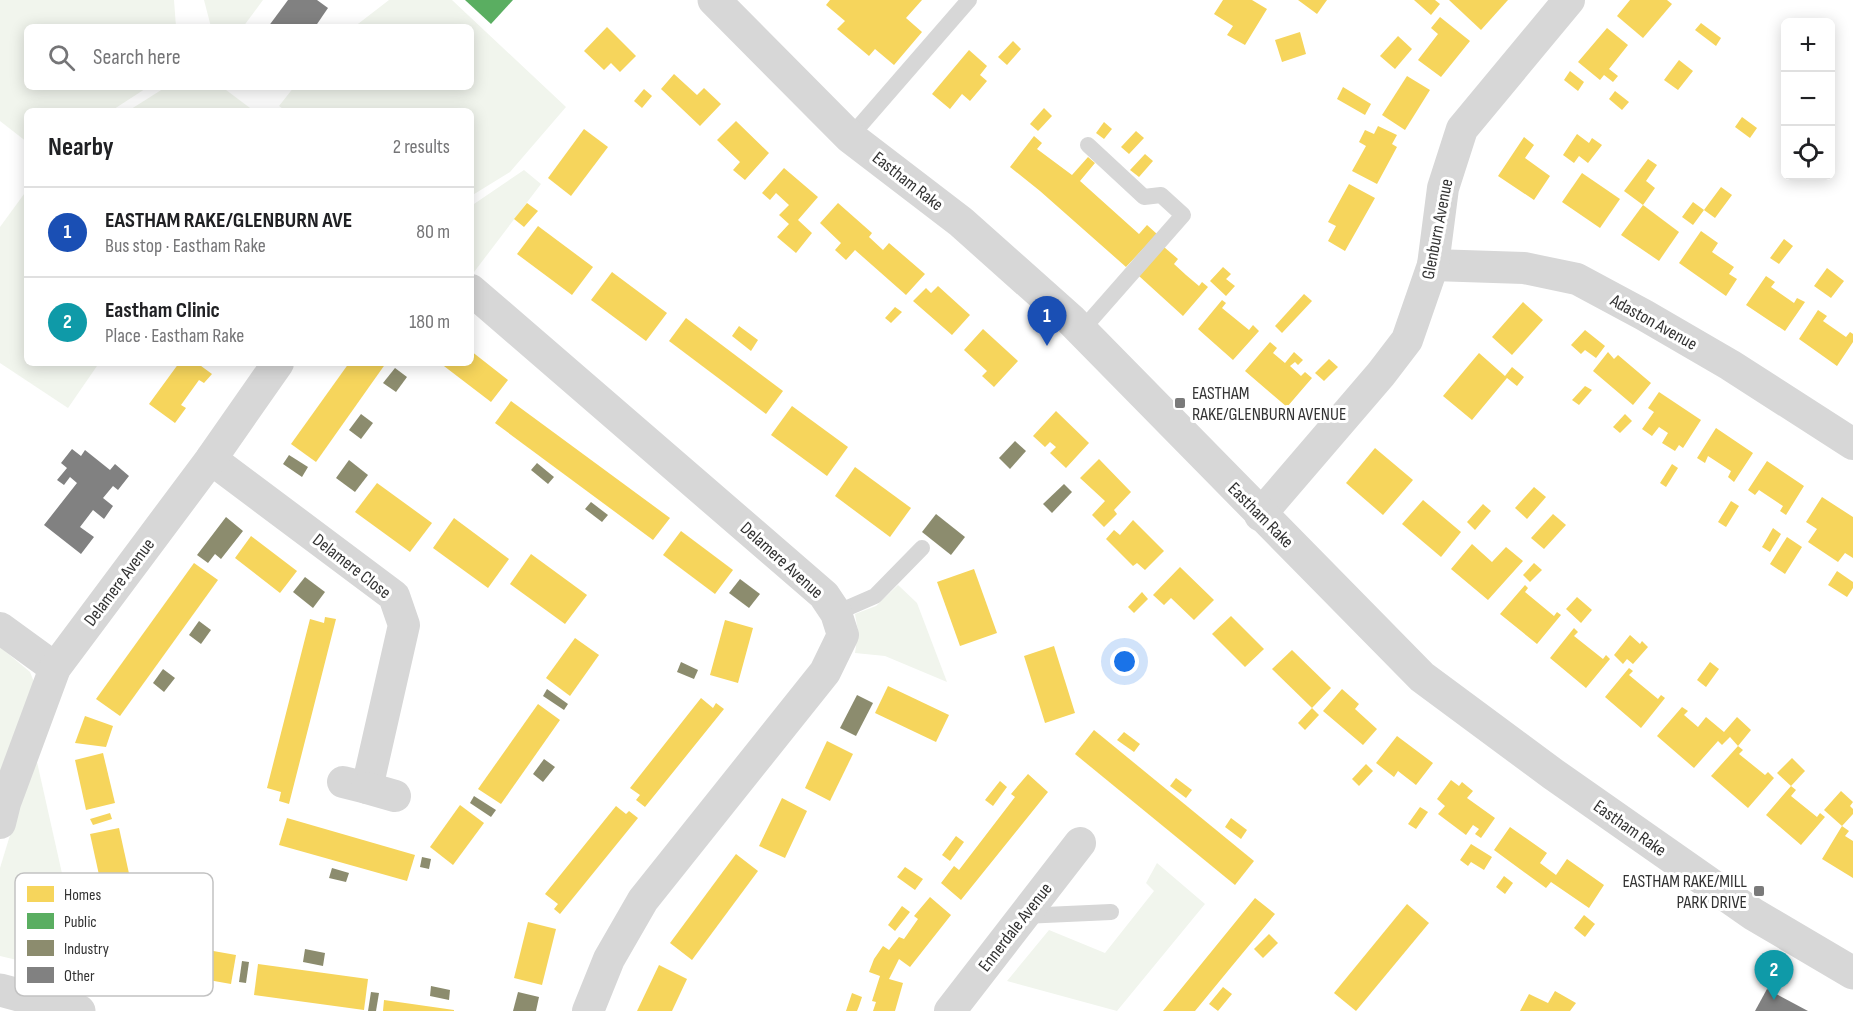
<!DOCTYPE html>
<meta charset="utf-8">
<style>
:root{--surface:#fff;--page:#f6f6f6;--text:#202124;--muted:#757577;--line:#e0e0e0;--accent:#7a7a7a}
body{margin:0;font-family:"Sofia Sans Condensed",sans-serif;background:var(--page);color:var(--text)}
.controls{position:absolute;right:18px;top:18px;display:grid;overflow:hidden;border-radius:9px;box-shadow:0 3px 15px #0003}
.controls button{width:54px;height:54px;display:grid;place-items:center;padding:0;border:0;border-bottom:2px solid var(--line);background:var(--surface);color:var(--text);font:30px sans-serif}
.you{position:absolute;left:1125px;top:662px;width:21px;height:21px;margin:-15px;border:4px solid #fff;border-radius:50%;background:#1a73e8;box-shadow:0 0 0 9px #1a73e833}
.badge{display:grid;place-items:center;width:39px;height:39px;border-radius:50%;background:var(--accent);color:#fff;font-size:20px;font-weight:700}
.pin{position:absolute;translate:-50% -50px;filter:drop-shadow(0 2px 3px #0008)}
.pin::after{content:'';position:absolute;top:32px;width:21px;height:18px;background:inherit;clip-path:polygon(0 0,100% 0,50% 100%)}
.list{margin:0;padding:0;list-style:none}
h2{display:flex;justify-content:space-between;align-items:center;height:78px;margin:0;padding:0 24px;font-size:26px}
h2 small{font-size:20px;font-weight:400;color:var(--muted)}
.list li{display:grid;grid-template-columns:39px 1fr auto;gap:18px;align-items:center;box-sizing:border-box;height:90px;padding:0 24px;border-top:2px solid var(--line)}
.list b{display:block;font-size:22px;white-space:nowrap}
.list p{margin:0;font-size:20px;white-space:nowrap;color:var(--muted)}
.list em{font-size:20px;font-style:normal;color:var(--muted)}
.icon{flex:none;width:33px;height:33px;fill:none;stroke:currentColor;stroke-width:2;stroke-linecap:round;stroke-linejoin:round}
.map{position:relative;flex:none;width:1853px;height:1011px;overflow:hidden}
.search{position:absolute;background:var(--surface);box-shadow:0 3px 15px #0003;left:24px;top:24px;width:450px;height:66px;display:flex;align-items:center;gap:15px;box-sizing:border-box;padding:0 21px;border-radius:9px;color:var(--muted);font-size:22px}
.panel{position:absolute;background:var(--surface);box-shadow:0 3px 15px #0003;left:24px;top:108px;width:450px;height:258px;border-radius:9px}
.map>svg:first-child{display:block}
</style>
<div class="map">
<svg width="1853" height="1011" viewBox="0 0 1853 1011">
<rect width="100%" height="100%" fill="#fff"/>
<g fill="#f1f5ed">
<path d="M0 0H174L176 27H27V87H148L111 111H27V142L0 121Z"/>
<path d="M204 0H263L243 27H211Z"/>
<path d="M389 0H452L566 107 510 172 471 196V111H286L279 106 294 87H471V27H354Z"/>
<path d="M166 87H222L254 111H128Z"/>
<path d="M524 170 541 184 471 276V206Z"/>
<path d="M27 190V363H99L68 408 0 363V227Z"/>
<path d="M898 585 917 603 947 682 885 656 855 653 858 631 855 614 876 606Z"/>
<path d="M0 647 30 672 34 682 0 782Z"/>
<path d="M35 753 85 976 0 956V868Z"/>
<path d="M1157 863 1205 904 1117 1011 1007 981 1049 930 1105 953 1154 891 1146 883Z"/>
</g>
<g fill="#f6d55c">
<path d="M830 0H922L906 18 922 32 894 65 875 49 869 56 837 29 845 21 826 5Z"/>
<path d="M1223 0H1252L1267 9 1245 45 1227 35 1233 26 1214 14Z"/>
<path d="M1298 0H1327L1317 14Z"/>
<path d="M1414 0H1435L1440 4 1431 15Z"/>
<path d="M1449 0H1508L1481 30Z"/>
<path d="M1630 0H1667L1672 4 1643 38 1617 16Z"/>
<path d="M1440 17 1470 41 1441 77 1418 60 1438 34 1431 28Z"/>
<path d="M1701 23 1721 38 1716 46 1695 30Z"/>
<path d="M607 27 636 56 620 72 611 63 604 70 584 51Z"/>
<path d="M1607 28 1628 45 1609 69 1618 76 1613 82 1604 75 1600 80 1578 62Z"/>
<path d="M1300 32 1306 54 1282 62 1275 40Z"/>
<path d="M1398 36 1412 49 1395 69 1380 56Z"/>
<path d="M1013 41 1021 49 1007 65 998 57Z"/>
<path d="M969 50 987 66 980 75 987 81 970 101 962 94 950 109 932 94Z"/>
<path d="M1679 60 1693 71 1678 90 1664 80Z"/>
<path d="M1570 71 1584 82 1578 91 1564 80Z"/>
<path d="M674 74 697 95 704 88 721 104 700 126 661 89Z"/>
<path d="M1407 76 1430 90 1405 130 1382 115Z"/>
<path d="M1343 87 1371 104 1365 115 1337 99Z"/>
<path d="M644 89 652 96 642 108 634 101Z"/>
<path d="M1615 91 1629 102 1622 110 1609 99Z"/>
<path d="M1044 108 1052 116 1038 131 1030 124Z"/>
<path d="M1742 117 1757 128 1750 138 1735 127Z"/>
<path d="M736 121 769 153 745 180 733 170 740 162 717 140Z"/>
<path d="M1104 122 1112 129 1104 139 1096 133Z"/>
<path d="M1378 126 1397 135 1392 144 1397 147 1377 184 1352 171 1366 146 1359 142 1365 130 1374 134Z"/>
<path d="M584 129 608 147 571 196 548 178Z"/>
<path d="M1136 131 1144 138 1129 154 1121 147Z"/>
<path d="M1577 134 1589 143 1592 138 1602 145 1588 163 1579 156 1574 163 1563 155Z"/>
<path d="M1034 136 1042 143 1037 149 1072 175 1088 157 1095 163 1080 181 1139 234 1147 225 1157 234 1126 267 1040 191 1010 167Z"/>
<path d="M1524 137 1534 145 1525 158 1550 176 1534 200 1498 176Z"/>
<path d="M1145 154 1153 161 1139 177 1130 170Z"/>
<path d="M1648 159 1657 165 1646 181 1655 188 1643 205 1624 191Z"/>
<path d="M784 168 818 197 798 220 812 233 796 253 777 237 789 224 779 215 789 205 776 193 770 200 762 193Z"/>
<path d="M1582 173 1620 199 1600 228 1562 202Z"/>
<path d="M1349 184 1375 198 1345 251 1328 241 1336 226 1328 222Z"/>
<path d="M1721 187 1732 195 1715 218 1704 210 1693 225 1682 217 1693 202 1704 210Z"/>
<path d="M527 203 538 211 524 227 514 219Z"/>
<path d="M838 203 872 233 869 237 883 250 889 243 925 274 906 295 855 250 846 260 835 250 841 243 820 223Z"/>
<path d="M1643 205 1679 232 1659 261 1621 235Z"/>
<path d="M538 226 593 267 572 295 517 254Z"/>
<path d="M1701 231 1718 243 1712 252 1734 267 1729 274 1737 279 1726 296 1679 263Z"/>
<path d="M1784 239 1793 246 1779 264 1770 258Z"/>
<path d="M1164 247 1178 259 1174 264 1186 275 1199 286 1202 282 1208 287 1183 316 1139 276Z"/>
<path d="M1223 267 1231 274 1226 279 1235 286 1226 296 1210 281Z"/>
<path d="M1827 268 1844 281 1831 298 1814 286Z"/>
<path d="M612 272 667 313 646 341 591 300Z"/>
<path d="M1766 276 1775 282 1771 287 1781 294 1794 303 1797 298 1805 302 1785 331 1746 305Z"/>
<path d="M938 286 970 315 952 335 913 301 926 288 931 293Z"/>
<path d="M1304 294 1312 301 1282 333 1275 326Z"/>
<path d="M1222 300 1226 303 1222 308 1249 330 1253 325 1259 331 1233 360 1198 329Z"/>
<path d="M1523 302 1543 320 1512 355 1492 337Z"/>
<path d="M895 307 902 312 891 323 885 318Z"/>
<path d="M1818 310 1827 316 1823 321 1846 337 1850 332 1853 334V342L1837 366 1799 339Z"/>
<path d="M686 318 783 391 766 414 669 341Z"/>
<path d="M739 326 758 340 751 351 732 336Z"/>
<path d="M983 329 1018 361 994 387 982 376 987 371 964 350Z"/>
<path d="M1585 330 1605 346 1596 358 1585 350 1581 354 1571 345Z"/>
<path d="M1270 342 1277 348 1273 353 1285 363 1294 352 1303 360 1298 365 1295 362 1290 366 1301 376 1305 372 1312 378 1287 407 1245 371Z"/>
<path d="M471 351 508 380 491 402 440 363H471Z"/>
<path d="M1608 352 1614 359 1618 355 1651 383 1633 405 1593 371Z"/>
<path d="M1479 353 1505 376 1512 367 1524 377 1517 386 1507 378 1472 420 1443 396Z"/>
<path d="M1329 359 1338 367 1324 381 1315 373Z"/>
<path d="M179 363H197L212 374 204 383 199 380 181 405 186 408 175 423 149 404Z"/>
<path d="M349 363H386L316 462 291 444Z"/>
<path d="M1585 386 1592 390 1579 405 1572 400Z"/>
<path d="M1659 392 1701 420 1683 448 1679 445 1675 451 1662 443 1668 433 1659 427 1652 436 1642 429 1654 412 1648 408Z"/>
<path d="M511 401 670 518 653 540 495 423Z"/>
<path d="M792 406 848 447 827 476 771 435Z"/>
<path d="M1056 411 1089 443 1066 468 1050 453 1056 447 1050 442 1045 447 1033 436Z"/>
<path d="M1625 414 1632 421 1620 433 1613 427Z"/>
<path d="M1716 428 1753 453 1734 482 1728 477 1731 471 1708 456 1705 463 1697 458Z"/>
<path d="M1375 448 1413 480 1383 515 1346 483Z"/>
<path d="M1099 459 1131 492 1114 510 1117 514 1104 527 1092 515 1105 501 1080 478Z"/>
<path d="M1767 461 1804 486 1786 515 1780 511 1783 506 1759 490 1755 495 1748 490Z"/>
<path d="M1672 464 1678 468 1666 487 1660 483Z"/>
<path d="M855 467 911 508 890 537 835 496Z"/>
<path d="M377 483 432 523 410 552 355 512Z"/>
<path d="M1534 487 1546 497 1527 519 1515 508Z"/>
<path d="M1822 497 1853 517V558L1845 553 1838 562 1808 542 1817 529 1806 522Z"/>
<path d="M1423 500 1461 532 1441 557 1402 524Z"/>
<path d="M1731 501 1739 506 1726 527 1718 522Z"/>
<path d="M1483 504 1491 511 1475 530 1467 522Z"/>
<path d="M1553 514 1566 525 1544 549 1531 538Z"/>
<path d="M454 518 509 559 488 588 433 548Z"/>
<path d="M1133 520 1164 551 1145 570 1137 563 1133 566 1106 539 1114 530 1120 535Z"/>
<path d="M1773 528 1781 534 1770 552 1762 547Z"/>
<path d="M681 531 733 570 715 594 663 555Z"/>
<path d="M251 536 297 571 280 593 235 558Z"/>
<path d="M1787 537 1802 547 1785 574 1770 564Z"/>
<path d="M1472 544 1492 562 1506 547 1523 561 1488 600 1451 569Z"/>
<path d="M531 554 587 595 565 624 510 584Z"/>
<path d="M194 563 218 580 120 716 96 699Z"/>
<path d="M1534 563 1542 570 1530 582 1523 575Z"/>
<path d="M1180 567 1214 600 1194 620 1171 598 1164 605 1153 595Z"/>
<path d="M974 569 997 633 960 646 937 582Z"/>
<path d="M1837 571 1853 582V588L1847 597 1828 585Z"/>
<path d="M1525 585 1528 588 1525 592 1554 616 1557 612 1561 615 1537 644 1500 614Z"/>
<path d="M1142 592 1148 599 1134 613 1128 607Z"/>
<path d="M1577 597 1592 610 1581 623 1566 609Z"/>
<path d="M1231 616 1264 649 1245 667 1212 634Z"/>
<path d="M325 617 336 619 289 804 279 801 281 792 267 788 310 619 324 623Z"/>
<path d="M725 620 753 628 738 683 710 675Z"/>
<path d="M1574 628 1578 632 1574 636 1603 659 1606 655 1610 659 1586 688 1550 658Z"/>
<path d="M1630 635 1640 644 1642 641 1648 647 1633 664 1627 659 1623 664 1614 655Z"/>
<path d="M575 638 599 655 570 696 546 678Z"/>
<path d="M1054 646 1075 713 1045 723 1024 656Z"/>
<path d="M1292 650 1331 688 1312 708 1272 669Z"/>
<path d="M1710 662 1719 669 1706 687 1697 680Z"/>
<path d="M1629 668 1633 671 1629 675 1658 699 1661 695 1665 698 1641 728 1605 697Z"/>
<path d="M888 686 949 715 936 742 875 713Z"/>
<path d="M1342 689 1359 704 1355 709 1377 729 1363 745 1323 711Z"/>
<path d="M701 698 713 708 716 703 724 709 645 807 636 800 640 795 630 788Z"/>
<path d="M538 704 560 720 501 804 478 789Z"/>
<path d="M1682 707 1688 711 1684 715 1698 727 1706 717 1724 732 1737 717 1751 730 1738 746 1743 750 1739 754 1765 775 1768 772 1774 778 1748 808 1711 776 1738 746 1730 737 1722 745 1718 741 1694 768 1657 736Z"/>
<path d="M1312 708 1319 715 1305 730 1298 723Z"/>
<path d="M85 716 113 726 106 747 75 743Z"/>
<path d="M1094 730 1254 861 1235 885 1075 754Z"/>
<path d="M1124 732 1140 744 1134 752 1117 740Z"/>
<path d="M1397 736 1433 763 1416 785 1398 771 1394 777 1376 763Z"/>
<path d="M827 741 853 754 830 801 805 788Z"/>
<path d="M103 753 115 803 86 810 75 760Z"/>
<path d="M1792 758 1805 771 1791 786 1777 773Z"/>
<path d="M1366 764 1373 771 1359 786 1352 779Z"/>
<path d="M1028 774 1048 792 961 900 941 883 954 866 959 870 1015 797 1011 794Z"/>
<path d="M1176 778 1192 790 1186 798 1170 786Z"/>
<path d="M1451 780 1459 786 1462 782 1473 791 1467 798 1495 818 1481 838 1475 834 1479 829 1473 825 1466 835 1438 814 1445 806 1437 799Z"/>
<path d="M1000 781 1007 787 993 806 985 800Z"/>
<path d="M1791 786 1796 790 1791 796 1817 817 1820 813 1825 817 1801 845 1766 815Z"/>
<path d="M1841 791 1853 802 1850 806 1853 809V814L1842 826 1849 831 1845 836 1853 841V878L1822 859 1842 826 1824 810Z"/>
<path d="M782 798 807 811 785 858 759 846Z"/>
<path d="M460 805 484 823 453 865 430 847Z"/>
<path d="M616 806 626 814 629 811 638 818 560 914 554 909 558 904 545 894Z"/>
<path d="M1420 807 1428 812 1416 829 1408 824Z"/>
<path d="M110 813 112 819 93 825 90 819Z"/>
<path d="M287 818 415 855 407 881 279 845Z"/>
<path d="M1231 818 1247 830 1241 839 1225 827Z"/>
<path d="M1510 827 1547 853 1540 863 1556 875 1567 859 1604 885 1589 908 1551 882 1546 888 1494 850Z"/>
<path d="M119 828 130 878 101 884 90 834Z"/>
<path d="M956 836 964 842 950 861 942 855Z"/>
<path d="M1471 844 1492 857 1484 870 1471 862 1468 866 1460 860Z"/>
<path d="M736 854 758 871 692 960 670 943Z"/>
<path d="M905 867 923 879 915 890 897 877Z"/>
<path d="M1504 876 1513 883 1505 894 1496 887Z"/>
<path d="M930 897 951 915 910 967 899 959 889 979 903 983 895 1011H873L876 1002 872 1001 880 976 869 972 874 959 883 946 889 950 899 937 904 939 918 919 914 916Z"/>
<path d="M1255 898 1275 914 1232 966 1195 1011H1163Z"/>
<path d="M1407 904 1429 923 1356 1011 1334 993Z"/>
<path d="M902 906 910 912 895 931 888 925Z"/>
<path d="M1584 915 1595 924 1585 937 1574 928Z"/>
<path d="M528 922 556 929 542 985 514 978Z"/>
<path d="M1269 934 1278 943 1263 958 1254 949Z"/>
<path d="M185 946 236 955 231 984 180 975Z"/>
<path d="M258 964 368 979 364 1010 254 995Z"/>
<path d="M659 965 687 979 672 1011H637Z"/>
<path d="M1223 987 1232 994 1218 1011 1209 1004Z"/>
<path d="M1555 991 1576 1003 1570 1011H1520L1529 994 1548 1003Z"/>
<path d="M852 993 862 997 859 1006 857 1011H846Z"/>
<path d="M384 1000 454 1010V1011H383Z"/>
</g>
<path fill="#5aae61" d="M465 0H513L491 24Z"/>
<g fill="#8c8c6e">
<path d="M395 368 407 377 396 392 383 383Z"/>
<path d="M361 414 373 423 361 439 349 430Z"/>
<path d="M1015 441 1026 451 1010 469 999 458Z"/>
<path d="M289 455 308 467 302 477 283 464Z"/>
<path d="M349 460 368 475 355 492 336 478Z"/>
<path d="M537 463 554 477 548 484 531 470Z"/>
<path d="M1064 484 1072 492 1052 513 1043 504Z"/>
<path d="M591 502 608 515 602 522 585 509Z"/>
<path d="M936 514 965 537 951 555 922 532Z"/>
<path d="M226 517 243 531 221 559 215 554 208 563 197 555Z"/>
<path d="M305 577 325 592 313 608 293 592Z"/>
<path d="M740 579 760 594 749 608 729 593Z"/>
<path d="M199 621 211 630 201 644 189 635Z"/>
<path d="M681 662 698 670 694 679 677 672Z"/>
<path d="M163 669 175 678 164 692 153 683Z"/>
<path d="M547 689 568 704 564 710 543 696Z"/>
<path d="M857 695 873 703 856 736 840 728Z"/>
<path d="M544 759 555 767 543 782 533 774Z"/>
<path d="M474 796 496 810 491 817 470 803Z"/>
<path d="M422 857 431 859 429 869 420 867Z"/>
<path d="M332 868 349 873 346 882 329 878Z"/>
<path d="M305 949 325 953 323 966 303 962Z"/>
<path d="M242 961 249 962 246 983 239 982Z"/>
<path d="M431 986 450 990 449 1000 430 996Z"/>
<path d="M371 992 379 993 376 1011H368Z"/>
<path d="M518 992 539 997 536 1011H513Z"/>
</g>
<g fill="#818181">
<path d="M288 0H317L328 8 315 27H268Z"/>
<path d="M72 449 81 456 85 450 110 470 115 464 129 476 118 490 113 486 103 498 113 506 104 519 93 510 80 527 94 537 81 554 44 525 77 483 70 477 64 485 57 480 67 468 61 463Z"/>
<path d="M1767 989 1808 1011H1755Z"/>
</g>
<g fill="none" stroke-linecap="round" stroke-linejoin="round">
<g stroke="#d7d7d7" stroke-width="16">
<path d="M850 137 969 0"/>
<path d="M1081 331 1183 215 1161 195 1144 197 1088 145"/>
<path d="M836 613 875 596 922 548"/>
<path d="M1023 916 1111 912"/>
</g>
<g stroke="#d7d7d7" stroke-width="32">
<path d="M1433 265 1524 268 1577 279 1644 315 1730 365 1853 444"/>
<path d="M471 290 824 595 836 613 843 635 825 672 643 900 609 959 588 1011"/>
<path d="M211 459 394 596 404 625 367 788 343 782"/>
<path d="M1260 515 1381 374 1407 340 1433 265 1443 188 1462 129 1569 0"/>
<path d="M0 628 55 668"/>
<path d="M367 788 395 796"/>
<path d="M0 823 5 803 55 668 211 459 278 363"/>
<path d="M950 1011 1080 843"/>
</g>
<g stroke="#d7d7d7" stroke-width="33">
<path d="M714 0 850 137 961 222 1071 320 1422 677 1553 774 1753 914 1853 973"/>
<path d="M0 990 79 1011"/>
</g>
</g>
<g fill="#7a7a7a" stroke="#fff" stroke-width="2">
<rect x="1174" y="397" width="12" height="12" rx="3"/>
<rect x="1753" y="885" width="12" height="12" rx="3"/>
</g>
<g text-anchor="middle" stroke-width="6" stroke-linejoin="round" paint-order="stroke">
<g font-size="18" fill="#333" stroke="#fff">
<text transform="translate(908 181) rotate(38)" y="6">Eastham Rake</text>
<text transform="translate(1437 229) rotate(-79)" y="6">Glenburn Avenue</text>
<text transform="translate(1654 322) rotate(29)" y="6">Adaston Avenue</text>
<text transform="translate(1261 515) rotate(45)" y="6">Eastham Rake</text>
<text transform="translate(782 560) rotate(42)" y="6">Delamere Avenue</text>
<text transform="translate(352 566) rotate(38)" y="6">Delamere Close</text>
<text transform="translate(119 582) rotate(-53)" y="6">Delamere Avenue</text>
<text transform="translate(1630 828) rotate(35)" y="6">Eastham Rake</text>
<text transform="translate(1015 927) rotate(-52)" y="6">Ennerdale Avenue</text>
</g>
<g font-size="18" fill="#333" stroke="#fff" text-anchor="start">
<text x="1192" y="399">EASTHAM<tspan x="1192" dy="21">RAKE/GLENBURN AVENUE</tspan></text>
<text x="1747" y="887" text-anchor="end">EASTHAM RAKE/MILL<tspan x="1747" dy="21">PARK DRIVE</tspan></text>
</g>
</g>
<rect x="15" y="873" width="198" height="123" rx="9" fill="#fff" stroke="#c2c2c2" stroke-width="1.5"/>
<rect x="27" y="886" width="27" height="16" fill="#f6d55c"/>
<rect x="27" y="913" width="27" height="16" fill="#5aae61"/>
<rect x="27" y="940" width="27" height="16" fill="#8c8c6e"/>
<rect x="27" y="967" width="27" height="16" fill="#818181"/>
<g font-size="16" fill="#333">
<text x="64" y="900">Homes</text>
<text x="64" y="927">Public</text>
<text x="64" y="954">Industry</text>
<text x="64" y="981">Other</text>
</g>
</svg>
<div class="controls">
<button>+</button>
<button>−</button>
<button><svg class="icon" aria-label="locate" viewBox="0 0 24 24"><circle cx="12" cy="12" r="6"/><path d="M12 2v4M12 18v4M2 12h4M18 12h4"/></svg></button>
</div>
<div class="you"></div>
<div class="pin badge" style="left:1047px;top:346px;background:#1a4fb4">1</div>
<div class="pin badge" style="left:1774px;top:1000px;background:#0f9aa8">2</div>
<div class="search"><svg class="icon" aria-label="search" viewBox="0 0 24 24"><circle cx="10" cy="10" r="6"/><path d="M15 15l6 6"/></svg>Search here</div>
<section class="panel">
<h2>Nearby<small>2 results</small></h2>
<ul class="list">
<li><span class="badge" style="background:#1a4fb4">1</span><div><b>EASTHAM RAKE/GLENBURN AVE</b><p>Bus stop · Eastham Rake</p></div><em>80 m</em></li>
<li><span class="badge" style="background:#0f9aa8">2</span><div><b>Eastham Clinic</b><p>Place · Eastham Rake</p></div><em>180 m</em></li>
</ul>
</section>
</div>
